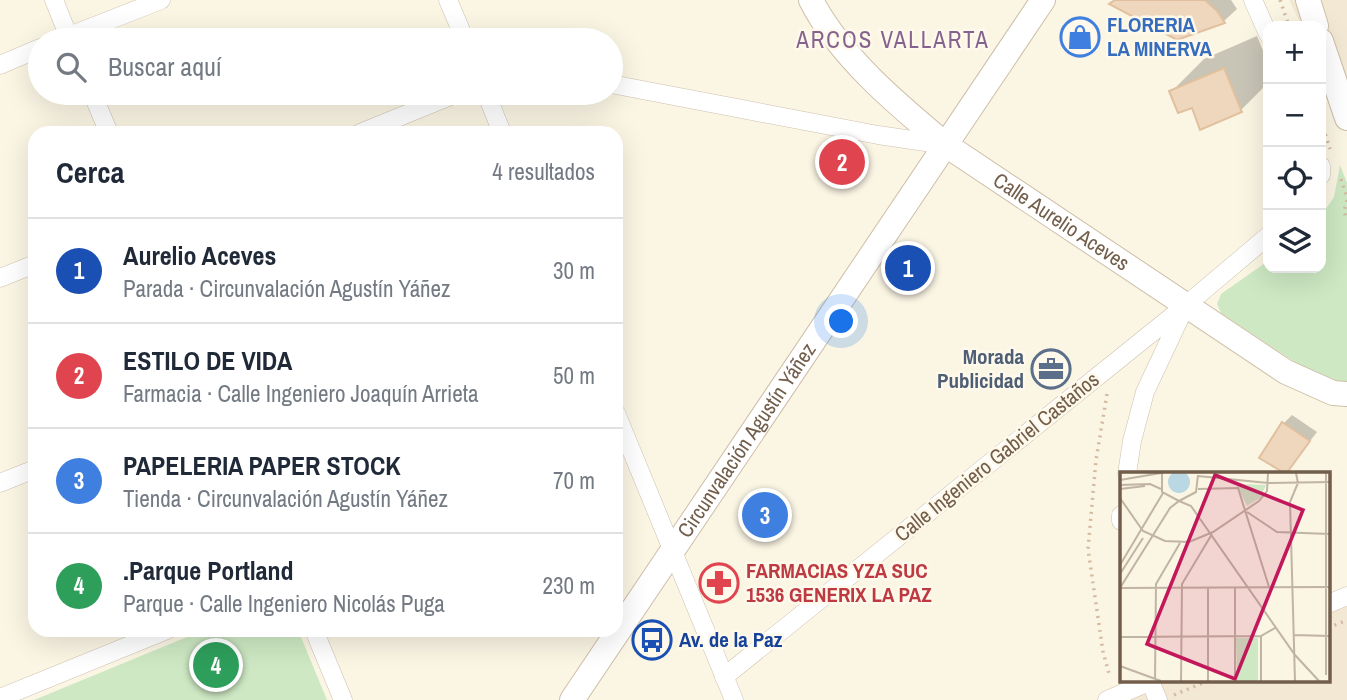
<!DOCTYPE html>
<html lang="es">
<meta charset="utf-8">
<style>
:root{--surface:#fff;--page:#f6f6f7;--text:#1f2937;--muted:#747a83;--line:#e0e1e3;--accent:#0b8043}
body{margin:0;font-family:"Archivo Narrow",sans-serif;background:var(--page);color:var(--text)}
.controls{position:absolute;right:21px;top:21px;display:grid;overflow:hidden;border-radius:14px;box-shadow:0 7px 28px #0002}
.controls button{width:63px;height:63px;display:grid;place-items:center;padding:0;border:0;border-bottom:2px solid var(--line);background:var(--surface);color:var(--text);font:35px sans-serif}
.you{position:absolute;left:842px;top:322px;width:24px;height:24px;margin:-18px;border:5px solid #fff;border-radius:50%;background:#1a73e8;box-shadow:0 0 0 10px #1a73e833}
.badge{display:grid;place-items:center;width:46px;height:46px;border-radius:50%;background:var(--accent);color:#fff;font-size:23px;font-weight:700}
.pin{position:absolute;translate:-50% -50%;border:4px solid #fff;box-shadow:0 2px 7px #0006}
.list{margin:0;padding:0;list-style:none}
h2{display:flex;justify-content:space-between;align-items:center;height:91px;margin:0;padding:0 28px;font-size:30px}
h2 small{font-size:23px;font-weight:400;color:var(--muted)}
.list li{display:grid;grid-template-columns:46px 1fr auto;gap:21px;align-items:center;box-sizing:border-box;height:105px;padding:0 28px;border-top:2px solid var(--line)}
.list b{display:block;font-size:26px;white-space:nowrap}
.list p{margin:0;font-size:23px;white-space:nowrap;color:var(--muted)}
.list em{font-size:23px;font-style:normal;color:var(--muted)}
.icon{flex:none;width:38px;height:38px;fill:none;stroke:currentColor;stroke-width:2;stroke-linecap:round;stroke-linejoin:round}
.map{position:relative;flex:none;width:1347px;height:700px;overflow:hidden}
.search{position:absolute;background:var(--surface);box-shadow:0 7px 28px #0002;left:28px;top:28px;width:595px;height:77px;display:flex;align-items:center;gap:18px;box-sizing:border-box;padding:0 24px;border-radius:38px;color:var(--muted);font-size:26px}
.panel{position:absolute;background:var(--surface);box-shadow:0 7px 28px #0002;left:28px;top:126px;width:595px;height:511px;border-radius:21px}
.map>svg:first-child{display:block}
</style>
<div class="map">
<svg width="1347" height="700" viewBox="0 0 1347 700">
<rect width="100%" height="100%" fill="#fbf5e4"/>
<g fill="#f2e8d3">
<path d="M1289 0H1347V124L1321 26H1302Z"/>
<path d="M1347 605V700H1111L1159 681H1328V612Z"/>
</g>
<g fill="#cde8c3">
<path d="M1340 165 1347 183V384L1310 372 1221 313 1217 304 1221 294 1268 261V268H1321V216L1334 197Z"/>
<path d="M204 630H298L327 700H34Z"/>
</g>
<g fill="#0003">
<path d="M1116 0H1231L1237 9 1224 21 1177 39Z"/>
<path d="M1257 36 1268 63V83L1241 110 1193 105 1171 92 1204 59Z"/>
<path d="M1292 415 1317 432 1285 473 1283 424Z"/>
</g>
<g fill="#efd7bd" stroke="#e1c09e" stroke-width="2">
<path d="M1115 0H1205L1217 11 1225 23 1177 40 1109 4Z"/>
<path d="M1224 68 1242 112 1200 130 1192 108 1178 113 1169 91Z"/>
<path d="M1282 422 1310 441 1286 474 1259 458Z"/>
</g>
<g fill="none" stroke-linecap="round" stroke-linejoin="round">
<g stroke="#cec0ae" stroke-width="19">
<g id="street">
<path d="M54 0 70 40"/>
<path d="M448 0 465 40"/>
<path d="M1253 0 1268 34"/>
<path d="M59 40 161 0"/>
<path d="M0 65 40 48"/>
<path d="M611 84 878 135 946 145"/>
<path d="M92 93 109 133"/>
<path d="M486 93 502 133"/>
<path d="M360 133 458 93"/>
<path d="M1321 166V175"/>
<path d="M0 278 35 264"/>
<path d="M616 413 734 700"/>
<path d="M1127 474 1132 441 1145 392 1184 309"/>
<path d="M0 483 35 469"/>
<path d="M1121 515V521"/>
<path d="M1328 604 1347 596"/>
<path d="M314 630 343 700"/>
<path d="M724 677 1185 306 1268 236"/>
<path d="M1150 681 1158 700"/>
<path d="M0 698 167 630"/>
<path d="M1107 700 1151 681"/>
</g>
</g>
<g stroke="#cebfa9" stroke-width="26">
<g id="secondary">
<path id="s1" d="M811 0C840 57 898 105 946 145L1286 372 1333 393 1347 394"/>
<path d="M1308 0 1316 26"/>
<path d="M1321 41 1347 118"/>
<path id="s2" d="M572 700 1043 0"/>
</g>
</g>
<g stroke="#d4bba0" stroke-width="3.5" stroke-dasharray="2 5" stroke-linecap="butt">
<path d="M1280 0 1289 26"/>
<path d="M1321 121 1330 149"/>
<path d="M1341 179 1347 198"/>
<path d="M1347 200 1344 211 1347 220"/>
<path d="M1107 394 1096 460 1088 549 1103 652 1110 677"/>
<path d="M1328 628 1347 620"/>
<path d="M1174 695 1207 681"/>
</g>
<use href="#street" stroke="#fff" stroke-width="18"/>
<use href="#secondary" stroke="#fff" stroke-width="24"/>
</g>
<defs>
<g id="shop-ring" transform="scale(2.0125)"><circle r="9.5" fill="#fef9ea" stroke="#3f7fe0" stroke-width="1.5"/><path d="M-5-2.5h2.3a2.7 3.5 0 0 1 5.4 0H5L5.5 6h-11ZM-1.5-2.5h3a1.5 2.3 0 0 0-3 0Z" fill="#3f7fe0"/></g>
<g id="office-ring" transform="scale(2.0125)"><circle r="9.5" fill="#fef9ea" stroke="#5c6f8a" stroke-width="1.5"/><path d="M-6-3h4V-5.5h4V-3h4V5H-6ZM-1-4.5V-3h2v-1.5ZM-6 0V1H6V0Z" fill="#5c6f8a"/></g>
<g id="pharmacy-ring" transform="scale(2.0125)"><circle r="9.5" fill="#fef9ea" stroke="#e0444e" stroke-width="1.5"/><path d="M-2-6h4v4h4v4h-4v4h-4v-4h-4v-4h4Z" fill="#e0444e"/></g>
<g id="bus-ring" transform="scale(2.0125)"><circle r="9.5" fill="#fef9ea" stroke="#1a4fb4" stroke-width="1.5"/><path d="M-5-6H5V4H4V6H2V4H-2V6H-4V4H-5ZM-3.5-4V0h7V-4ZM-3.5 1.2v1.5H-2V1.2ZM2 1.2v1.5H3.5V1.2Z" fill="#1a4fb4"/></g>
</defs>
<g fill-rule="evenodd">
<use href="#shop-ring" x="1080" y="37"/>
<use href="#office-ring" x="1051" y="369"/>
<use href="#pharmacy-ring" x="719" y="583"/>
<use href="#bus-ring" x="652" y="640"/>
</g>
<g text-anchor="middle" stroke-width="5" stroke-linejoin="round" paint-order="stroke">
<g font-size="21" font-weight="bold" fill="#366cbe" stroke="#fef9ea" text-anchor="start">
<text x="1107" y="32">FLORERIA<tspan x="1107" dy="24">LA MINERVA</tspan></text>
</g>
<g font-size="21" fill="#725e4b" stroke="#fef9ea">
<text dy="7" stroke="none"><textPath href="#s1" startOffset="338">Calle Aurelio Aceves</textPath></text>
<text dy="7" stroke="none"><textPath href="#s2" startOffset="313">Circunvalación Agustín Yáñez</textPath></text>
<text transform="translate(997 457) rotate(-39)" y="7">Calle Ingeniero Gabriel Castaños</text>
</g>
<g font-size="21" font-weight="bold" fill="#4e5e75" stroke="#fef9ea" text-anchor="end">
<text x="1024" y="364">Morada<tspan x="1024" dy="24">Publicidad</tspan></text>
</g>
<g font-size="21" font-weight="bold" fill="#be3a42" stroke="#fef9ea" text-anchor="start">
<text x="746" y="578">FARMACIAS YZA SUC<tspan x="746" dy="24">1536 GENERIX LA PAZ</tspan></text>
</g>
<g font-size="21" font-weight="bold" fill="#164399" stroke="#fef9ea" text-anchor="start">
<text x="679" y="647">Av. de la Paz</text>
</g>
<g font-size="23" letter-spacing="2" fill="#86638e" stroke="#fef9ea">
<text x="893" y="48">ARCOS VALLARTA</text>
</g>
</g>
<g transform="translate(1120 472)">
<rect width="210" height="210" fill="#fbf5e4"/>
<path d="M116 12 146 13 140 26 127 34ZM116 166H138V209H117Z" fill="#cde8c3"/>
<path d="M48 10a11 11 0 1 1 22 0a11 11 0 1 1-22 0Z" fill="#b9d8e3"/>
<path fill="none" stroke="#c0b4a2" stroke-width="2" d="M42 1V20L59 29 76 20 78 3M206 1V203M78 4 148 11 210 10M0 8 41 1M0 13 30 12 41 17M0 17 25 14M78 17 118 16 149 115M0 26 23 59 45 69 69 70 93 60 139 29 147 19 148 1M127 40 157 60 210 62M0 93 43 21M0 102 23 66M0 116 210 115M0 116 50 36 59 29 71 34 175 183 199 209M174 163 210 164M0 165 141 164 155 156M0 194 41 209M35 207 36 112 60 71M61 209 62 112 92 62M88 209V115M115 209V115M141 209V164M175 209 170 30 178 11 176 1"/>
<path fill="#c2185b" fill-opacity="0.15" stroke="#c2185b" stroke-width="3.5" d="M95 3 183 38 115 207 27 172Z"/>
<rect width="210" height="210" fill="none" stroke="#725e4b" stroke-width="3.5"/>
</g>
</svg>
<div class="controls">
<button>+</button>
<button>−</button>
<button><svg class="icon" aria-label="locate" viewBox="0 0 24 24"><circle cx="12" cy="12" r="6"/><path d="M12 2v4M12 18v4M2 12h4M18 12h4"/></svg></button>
<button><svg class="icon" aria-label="layers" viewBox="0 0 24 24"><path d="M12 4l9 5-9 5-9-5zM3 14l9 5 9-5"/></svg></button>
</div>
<div class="you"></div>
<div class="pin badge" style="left:908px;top:268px;background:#1a4fb4">1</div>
<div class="pin badge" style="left:842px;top:162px;background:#e0444e">2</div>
<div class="pin badge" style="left:765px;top:515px;background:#3f7fe0">3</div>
<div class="pin badge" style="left:216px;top:665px;background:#2e9e5b">4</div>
<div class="search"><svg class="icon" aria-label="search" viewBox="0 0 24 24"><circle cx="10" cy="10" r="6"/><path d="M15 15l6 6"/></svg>Buscar aquí</div>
<section class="panel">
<h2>Cerca<small>4 resultados</small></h2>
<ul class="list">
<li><span class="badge" style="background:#1a4fb4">1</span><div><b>Aurelio Aceves</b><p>Parada · Circunvalación Agustín Yáñez</p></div><em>30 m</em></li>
<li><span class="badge" style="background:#e0444e">2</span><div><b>ESTILO DE VIDA</b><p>Farmacia · Calle Ingeniero Joaquín Arrieta</p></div><em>50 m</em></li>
<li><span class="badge" style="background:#3f7fe0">3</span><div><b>PAPELERIA PAPER STOCK</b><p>Tienda · Circunvalación Agustín Yáñez</p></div><em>70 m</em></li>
<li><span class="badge" style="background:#2e9e5b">4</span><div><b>.Parque Portland</b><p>Parque · Calle Ingeniero Nicolás Puga</p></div><em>230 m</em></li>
</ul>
</section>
</div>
